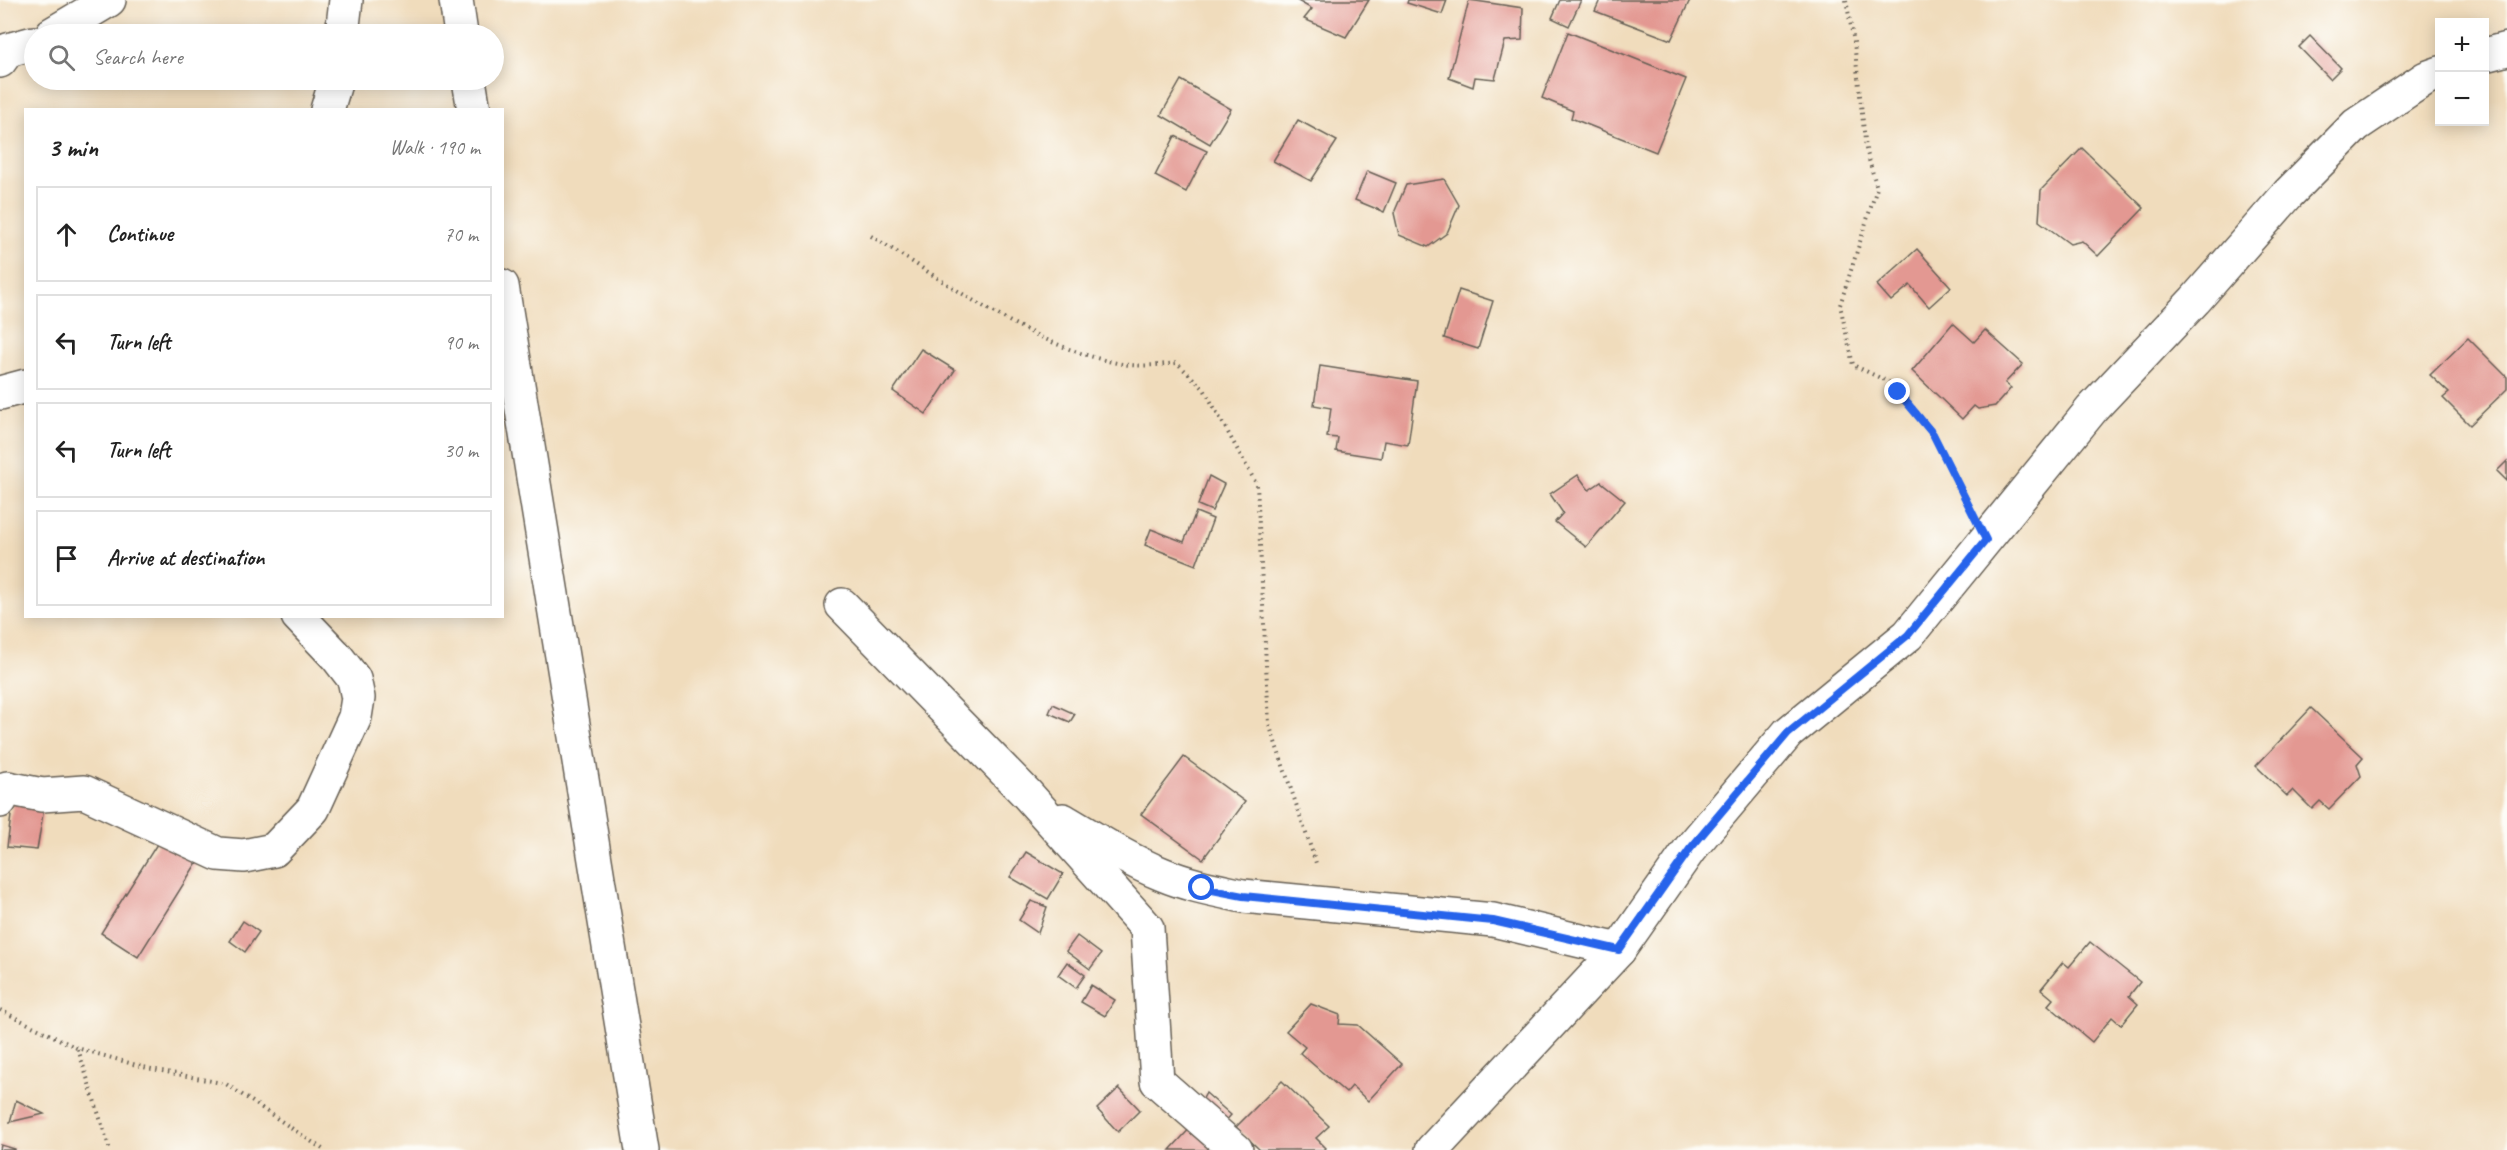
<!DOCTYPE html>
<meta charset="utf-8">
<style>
:root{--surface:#fff;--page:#f6f6f6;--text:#222;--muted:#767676;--line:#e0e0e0}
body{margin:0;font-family:Caveat,sans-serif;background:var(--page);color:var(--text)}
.controls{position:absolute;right:18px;top:18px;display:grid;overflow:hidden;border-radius:0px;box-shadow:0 3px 15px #0003}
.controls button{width:54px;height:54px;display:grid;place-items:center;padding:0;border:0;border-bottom:2px solid var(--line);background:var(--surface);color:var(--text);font:30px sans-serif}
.stop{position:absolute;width:18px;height:18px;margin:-14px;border:4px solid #2563eb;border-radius:50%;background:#fff}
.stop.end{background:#2563eb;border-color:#fff;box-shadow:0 2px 6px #0008}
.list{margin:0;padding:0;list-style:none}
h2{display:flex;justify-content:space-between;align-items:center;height:78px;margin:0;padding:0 24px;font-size:26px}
h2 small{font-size:20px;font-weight:400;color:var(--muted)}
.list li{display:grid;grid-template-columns:39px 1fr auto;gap:18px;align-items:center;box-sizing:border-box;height:96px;margin:0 12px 12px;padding:0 12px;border:2px solid var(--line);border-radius:0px}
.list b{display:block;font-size:22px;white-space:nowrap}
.list em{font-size:20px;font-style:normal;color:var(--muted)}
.icon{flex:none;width:33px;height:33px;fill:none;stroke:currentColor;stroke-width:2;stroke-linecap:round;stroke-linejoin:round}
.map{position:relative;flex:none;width:2507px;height:1150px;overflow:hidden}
.search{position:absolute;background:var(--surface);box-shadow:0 3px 15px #0003;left:24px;top:24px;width:480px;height:66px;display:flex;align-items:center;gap:15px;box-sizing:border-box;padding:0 21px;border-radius:33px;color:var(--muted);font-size:22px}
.panel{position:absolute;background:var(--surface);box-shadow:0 3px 15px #0003;left:24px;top:108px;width:480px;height:510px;border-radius:0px}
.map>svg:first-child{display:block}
</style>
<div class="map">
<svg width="2507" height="1150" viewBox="0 0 2507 1150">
<rect width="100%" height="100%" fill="#fdfcf7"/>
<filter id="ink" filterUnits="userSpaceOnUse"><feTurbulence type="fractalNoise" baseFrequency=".0167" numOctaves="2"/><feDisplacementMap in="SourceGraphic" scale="12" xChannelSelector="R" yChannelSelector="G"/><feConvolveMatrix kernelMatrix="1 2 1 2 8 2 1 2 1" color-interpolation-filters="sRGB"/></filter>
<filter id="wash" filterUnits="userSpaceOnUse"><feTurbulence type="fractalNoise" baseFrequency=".008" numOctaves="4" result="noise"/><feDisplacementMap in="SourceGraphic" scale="24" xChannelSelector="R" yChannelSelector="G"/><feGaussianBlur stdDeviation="1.35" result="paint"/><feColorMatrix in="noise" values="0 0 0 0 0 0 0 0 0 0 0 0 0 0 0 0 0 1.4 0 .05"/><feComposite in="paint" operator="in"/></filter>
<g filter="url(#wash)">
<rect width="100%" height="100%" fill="#f0dcbc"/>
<g id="blocks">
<g fill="#e39892">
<path d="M1296 0H1369L1346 37 1304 19 1312 9Z"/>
<path d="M1408 0H1447L1442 14 1407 3Z"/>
<path d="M1469 0 1523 8 1522 40 1505 41 1495 79 1475 77 1473 87 1449 78Z"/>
<path d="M1560 0H1581L1569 26 1552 18Z"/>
<path d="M1600 0H1690L1671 40 1595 11Z"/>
<path d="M1568 32 1686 79 1656 152 1571 118 1573 111 1542 98Z"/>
<path d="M2310 36 2341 68 2330 79 2299 47Z"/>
<path d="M1181 80 1231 109 1210 144 1161 115Z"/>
<path d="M1298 120 1337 141 1311 181 1273 161Z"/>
<path d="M1175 136 1207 151 1186 192 1155 176Z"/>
<path d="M2082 148 2144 208 2098 256 2082 241 2070 244 2039 221 2041 190Z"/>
<path d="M1367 171 1396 183 1384 212 1355 200Z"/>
<path d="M1444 179 1459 205 1447 233 1428 247 1399 235 1394 213 1406 185Z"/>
<path d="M1917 249 1951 287 1929 307 1910 285 1891 301 1877 285Z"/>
<path d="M1459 290 1493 301 1478 349 1444 338Z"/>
<path d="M1953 323 1974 342 1985 330 2023 364 2005 383 2011 388 1995 406 1978 409 1974 406 1962 419 1912 371Z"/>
<path d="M2468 338 2507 377V389L2470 425 2443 398 2449 393 2430 375Z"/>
<path d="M921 349 955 370 926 414 893 391Z"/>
<path d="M1320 366 1417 381 1408 445 1384 441 1381 458 1336 451 1338 438 1327 437 1331 408 1314 405Z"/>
<path d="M2507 461V481L2497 471Z"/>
<path d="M1578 475 1589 490 1601 482 1625 501 1586 547 1555 522 1563 513 1550 494Z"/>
<path d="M1209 476 1224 484 1212 511 1198 505Z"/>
<path d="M1196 512 1213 519 1196 565 1145 545 1151 529 1184 542Z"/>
<path d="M1053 704 1075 714 1070 722 1049 713Z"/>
<path d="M2311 708 2363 757 2357 764 2361 776 2329 809 2320 801 2312 809 2293 790 2287 796 2256 766Z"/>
<path d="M1184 757 1245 802 1203 859 1141 814Z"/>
<path d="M13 800 44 808 37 850 7 847Z"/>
<path d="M162 836 199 859 138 957 101 933Z"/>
<path d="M1026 852 1063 874 1048 899 1010 877Z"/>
<path d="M1031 901 1047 907 1038 933 1019 920Z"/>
<path d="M243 921 259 932 245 952 230 941Z"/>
<path d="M1077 936 1101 954 1090 969 1066 951Z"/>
<path d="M2090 942 2140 982 2129 996 2138 1004 2121 1025 2112 1017 2092 1042 2048 1005 2053 999 2041 989 2063 962 2069 967Z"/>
<path d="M1067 962 1085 975 1076 988 1058 975Z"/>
<path d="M1091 985 1115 1000 1105 1016 1081 1002Z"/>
<path d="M1311 1004 1340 1015 1339 1024 1358 1025 1402 1064 1368 1101 1352 1086 1346 1093 1300 1053 1305 1047 1286 1031Z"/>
<path d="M1282 1081 1329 1126 1316 1138 1326 1148 1324 1150H1260L1236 1127Z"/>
<path d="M1119 1088 1140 1110 1118 1132 1097 1109Z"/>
<path d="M1206 1093 1231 1115 1222 1125 1199 1106Z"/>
<path d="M16 1100 44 1114 10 1122Z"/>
<path d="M1193 1125 1220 1150H1170Z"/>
<path d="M1 1145 15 1149V1150H0Z"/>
</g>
</g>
</g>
<g filter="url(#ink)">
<use href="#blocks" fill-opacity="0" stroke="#665f54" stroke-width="1.5"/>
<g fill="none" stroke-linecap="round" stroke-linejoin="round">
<g stroke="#665f54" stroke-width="36">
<g id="minor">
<path d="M456 0 461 34"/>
<path d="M52 34 109 0"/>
<path d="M342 34 346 0"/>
<path d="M2484 55 2507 49"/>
<path d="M0 61 8 50 34 43"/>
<path d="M469 80 474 110"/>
<path d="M327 110 336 80"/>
<path d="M502 286 642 1150"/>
<path d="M0 393 26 386"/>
<path d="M842 605 1026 793 1147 928 1157 1081 1236 1150"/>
<path d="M0 801 7 788 42 795 84 792 218 854 244 856 274 850 313 809 355 717 358 698 354 679 337 657 298 616"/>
<path d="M1063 820C1095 839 1128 860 1162 874 1188 885 1215 890 1243 896L1493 920 1619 950"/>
<path d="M1432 1150 1619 950 1690 849 1788 733 1908 635 2092 409 2195 300 2288 194 2356 125 2426 78 2440 73"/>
</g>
</g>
<g stroke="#665f54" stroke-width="4" stroke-dasharray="1.5 4.5" stroke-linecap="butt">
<path d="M1846 0 1854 42 1866 149 1877 188 1840 305 1853 365 1893 384 1917 413 1933 434 1967 501"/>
<path d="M871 236C949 283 1031 347 1122 364 1140 367 1159 365 1177 363L1204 389 1257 485 1269 724 1317 866"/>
<path d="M0 1010 77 1048 147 1068 226 1084 324 1150"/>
<path d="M78 1049 110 1150"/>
</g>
<use href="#minor" stroke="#fff" stroke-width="33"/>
</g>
</g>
<g fill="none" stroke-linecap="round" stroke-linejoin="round" filter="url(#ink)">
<path stroke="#2563eb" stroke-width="8" d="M1202 888 1243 896 1493 921 1619 950 1690 849 1788 733 1908 635 1986 540 1933 434 1898 392"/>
</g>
</svg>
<div class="controls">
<button>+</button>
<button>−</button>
</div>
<div class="stop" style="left:1202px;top:888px"></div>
<div class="stop end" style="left:1898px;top:392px"></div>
<div class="search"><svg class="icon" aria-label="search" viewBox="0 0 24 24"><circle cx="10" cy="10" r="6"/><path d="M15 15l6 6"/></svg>Search here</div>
<section class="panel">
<h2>3 min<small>Walk · 190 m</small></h2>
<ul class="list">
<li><svg class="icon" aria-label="ahead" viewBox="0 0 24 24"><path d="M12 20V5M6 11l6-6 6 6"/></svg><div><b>Continue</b></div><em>70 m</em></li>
<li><svg class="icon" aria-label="left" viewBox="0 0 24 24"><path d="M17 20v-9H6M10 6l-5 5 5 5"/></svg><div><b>Turn left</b></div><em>90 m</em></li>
<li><svg class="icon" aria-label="left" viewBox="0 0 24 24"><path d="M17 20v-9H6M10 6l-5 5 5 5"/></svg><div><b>Turn left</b></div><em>30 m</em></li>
<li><svg class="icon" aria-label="arrive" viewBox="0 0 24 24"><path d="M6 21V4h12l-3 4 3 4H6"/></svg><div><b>Arrive at destination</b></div></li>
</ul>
</section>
</div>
